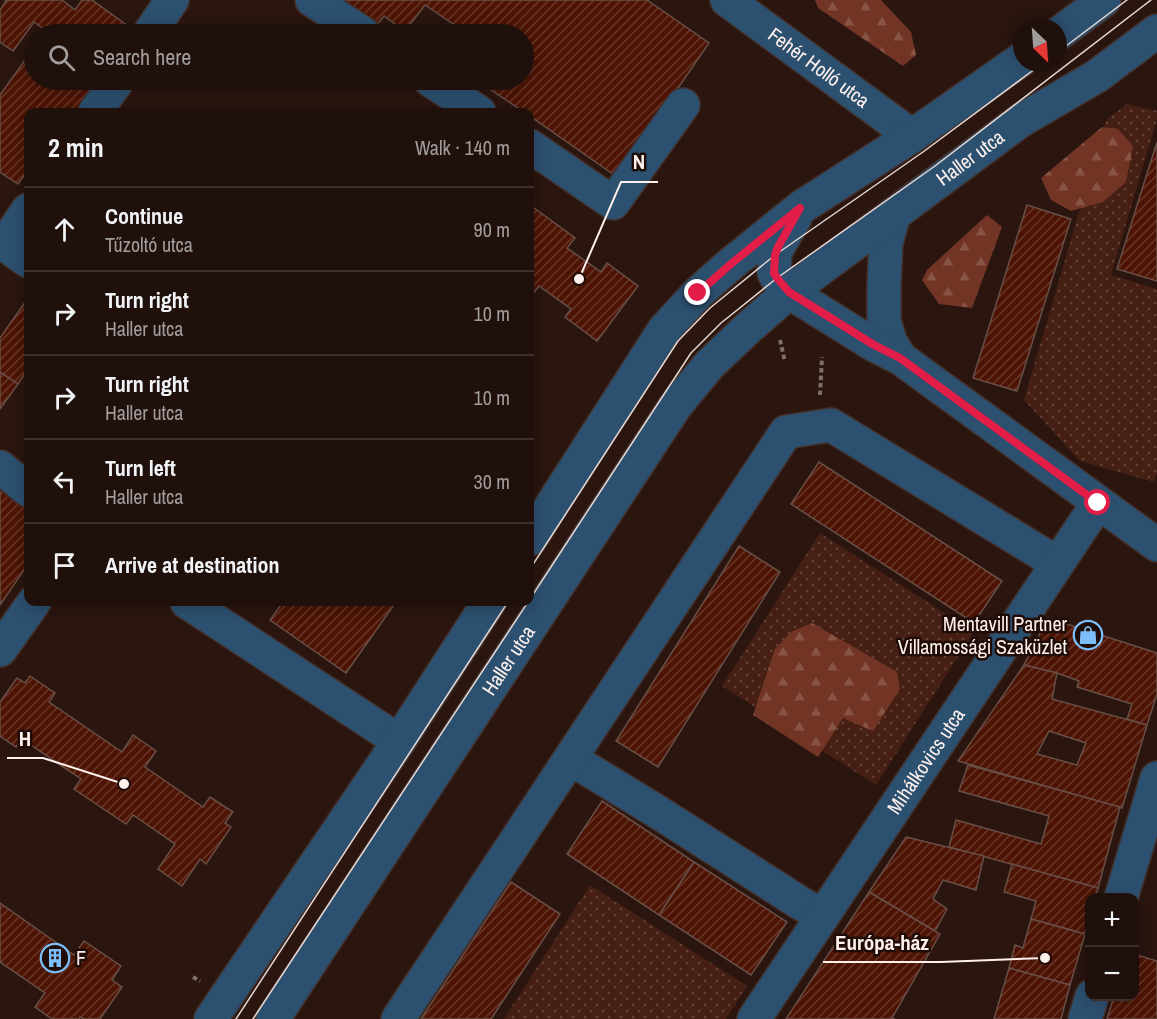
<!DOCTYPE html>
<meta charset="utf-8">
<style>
:root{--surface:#20100b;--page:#281914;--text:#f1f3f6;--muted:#a29d9d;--line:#3d302c}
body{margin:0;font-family:"Archivo Narrow",sans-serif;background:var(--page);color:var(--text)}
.controls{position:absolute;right:18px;bottom:18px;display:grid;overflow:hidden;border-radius:12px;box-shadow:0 3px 15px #0003}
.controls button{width:54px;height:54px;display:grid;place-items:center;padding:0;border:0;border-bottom:2px solid var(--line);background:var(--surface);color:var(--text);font:30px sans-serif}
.compass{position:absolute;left:1013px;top:18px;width:54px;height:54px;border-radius:50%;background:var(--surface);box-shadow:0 3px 15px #0003;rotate:155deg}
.stop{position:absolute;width:18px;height:18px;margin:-14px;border:4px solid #e11d48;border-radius:50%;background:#fff}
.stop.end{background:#e11d48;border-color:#fff;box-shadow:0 2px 6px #0008}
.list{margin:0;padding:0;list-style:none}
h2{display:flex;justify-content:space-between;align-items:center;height:78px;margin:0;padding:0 24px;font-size:26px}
h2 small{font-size:20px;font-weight:400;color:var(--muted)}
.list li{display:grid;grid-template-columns:39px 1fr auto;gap:18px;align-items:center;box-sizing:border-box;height:84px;padding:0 24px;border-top:2px solid var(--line)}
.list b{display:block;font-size:22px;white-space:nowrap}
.list p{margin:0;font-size:20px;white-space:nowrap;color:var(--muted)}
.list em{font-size:20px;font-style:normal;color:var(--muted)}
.icon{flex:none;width:33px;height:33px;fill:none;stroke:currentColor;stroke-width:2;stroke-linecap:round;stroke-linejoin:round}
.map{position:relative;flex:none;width:1157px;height:1019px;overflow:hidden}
.search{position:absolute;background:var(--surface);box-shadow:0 3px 15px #0003;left:24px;top:24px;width:510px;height:66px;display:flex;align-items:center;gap:15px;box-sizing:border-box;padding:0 21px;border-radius:33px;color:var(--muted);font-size:22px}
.panel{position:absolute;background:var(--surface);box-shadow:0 3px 15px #0003;left:24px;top:108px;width:510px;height:498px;border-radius:12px}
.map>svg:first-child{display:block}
</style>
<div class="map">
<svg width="1157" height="1019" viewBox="0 0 1157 1019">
<defs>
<pattern id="green-dots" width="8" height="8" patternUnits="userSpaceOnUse" patternTransform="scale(1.5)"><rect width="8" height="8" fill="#461f14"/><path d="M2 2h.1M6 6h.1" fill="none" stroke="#624036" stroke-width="1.8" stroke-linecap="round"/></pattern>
<pattern id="forest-firs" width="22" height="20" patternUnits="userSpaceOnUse" patternTransform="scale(1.5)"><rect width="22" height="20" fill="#723525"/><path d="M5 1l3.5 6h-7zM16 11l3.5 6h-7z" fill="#875345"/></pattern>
<pattern id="building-hatch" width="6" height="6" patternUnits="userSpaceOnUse" patternTransform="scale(1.5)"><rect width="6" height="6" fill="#4d1404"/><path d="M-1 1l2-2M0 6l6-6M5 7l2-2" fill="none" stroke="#683729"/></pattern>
</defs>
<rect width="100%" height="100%" fill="#2a150f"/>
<g fill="url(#green-dots)">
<path d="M1127 104 1157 111V119L1111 275 1157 289V472L1154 482 1080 461 1024 400 1106 120Z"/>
<path d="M820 533 974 632 876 785 722 686Z"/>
<path d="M590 885 747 986 726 1019H504Z"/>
</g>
<g fill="url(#forest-firs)">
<path d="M815 0H881L911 32 916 55 903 66 818 8Z"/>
<path d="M1102 127 1118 129 1133 146 1126 182 1103 202 1071 211 1051 200 1041 178Z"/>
<path d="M987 215 1002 227 972 308 939 304 922 280 927 270Z"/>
<path d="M812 623 897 672 900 689 873 731 843 718 818 757 753 715 775 649 791 632Z"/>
</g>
<g fill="url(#building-hatch)" stroke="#684f47" stroke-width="1.5" fill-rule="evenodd">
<path d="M5 0H62L75 10 82 0H92L139 34H51L34 22 13 51 0 42V10L6 1Z"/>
<path d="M331 0H647L709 43 617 177 530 116V112H524L476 80H524V34H468L425 5 405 31 384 16 373 30Z"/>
<path d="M30 53 34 56V80H97L87 94 93 99 83 112H28V173L27 171 18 184 0 172V95Z"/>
<path d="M1157 142V281L1117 269Z"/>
<path d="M530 205 575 238 567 248 601 272 607 263 638 286 597 341 565 317 571 309 539 286 531 296 530 295Z"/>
<path d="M1027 205 1071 219 1017 391 973 378Z"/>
<path d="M28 298V369L18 384 0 372V338Z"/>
<path d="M0 372 18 384 0 409Z"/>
<path d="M819 462 1002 581 974 623 791 504Z"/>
<path d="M0 489 28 508V564L0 605Z"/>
<path d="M739 546 780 572 658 767 616 741Z"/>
<path d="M283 602H396L346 673 270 620Z"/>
<path d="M1048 618 1157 653V694L1147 725 1127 719 1132 704 1077 687 1079 681 1057 673 1024 665Z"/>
<path d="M1024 665 1057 673 1052 699 1147 725 1122 808 958 761ZM1049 731 1086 743 1077 765 1037 754Z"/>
<path d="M30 676 55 693 49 702 122 752 133 735 156 751 145 767 203 807 210 797 233 812 225 823 231 827 206 864 200 859 182 886 158 869 175 844 133 815 126 824 74 789 81 779 22 739 16 747 0 736V702L17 678 25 683Z"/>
<path d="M968 765 1120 807 1098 888 949 847 956 820 1041 844 1049 816 959 791Z"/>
<path d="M602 801 694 862 659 915 567 854Z"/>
<path d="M906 837 984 856 976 890 943 880 933 899 947 909 935 931 869 892Z"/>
<path d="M694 862 787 922 751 975 659 915Z"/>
<path d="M1012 864 1098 888 1095 898H1090V917L1085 934 1031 919 1036 901 1004 892Z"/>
<path d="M511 882 560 914 491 1019H421Z"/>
<path d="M869 892 940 934 892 1018 895 1019H786Z"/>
<path d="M0 903 74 955 84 941 121 966 112 980 122 987 100 1019H84L80 1017 79 1019H52L35 1007 45 993 0 962Z"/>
<path d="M1031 919 1085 934 1070 985 1009 968 1015 945 1023 948Z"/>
<path d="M1134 954 1157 961V1019H1107L1114 996H1134Z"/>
<path d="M1009 968 1070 985 1061 1019H994Z"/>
</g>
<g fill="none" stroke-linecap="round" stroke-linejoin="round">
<g stroke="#432f2a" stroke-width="36">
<g id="minor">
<path d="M312 0 364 34"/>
<path id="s1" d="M727 0 912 136"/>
<path d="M149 34 172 0"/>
<path d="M1058 34 1104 0"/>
<path d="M430 80 479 112"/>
<path d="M95 112 118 80"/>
<path d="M530 146 613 203 683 105"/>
<path d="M894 214 886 243 884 284V321L890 341 900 358"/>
<path d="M795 218 778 247 775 255 774 273 777 278 789 292 874 345 900 358 1157 545"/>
<path d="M0 241 28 261"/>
<path d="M5 244 28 210"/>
<path d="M0 467 28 490"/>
<path d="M530 539 664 330 698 293 732 263 800 208 912 136 1022 59"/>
<path d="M187 602 399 741"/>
<path d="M0 650 34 602"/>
<path d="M571 759 661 814 800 903 823 916"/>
<path d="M1121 898 1157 778"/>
<path d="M211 1019 399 741 489 602"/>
<path id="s2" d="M273 1019 676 405 710 364 747 329 789 292 1020 121 1097 76 1157 31"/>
<path d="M398 1019 786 432 831 425 1057 563"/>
<path id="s3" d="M754 1019 1098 503"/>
<path d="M1085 1019 1092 996"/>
</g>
</g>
<g stroke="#806e69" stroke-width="4" stroke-dasharray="4.5 3" stroke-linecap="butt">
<path d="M780 340 785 362"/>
<path d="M820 395 822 357"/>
<path d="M193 977 200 981"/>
</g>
<use href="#minor" stroke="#2c506f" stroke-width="33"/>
<g stroke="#e6d8d3" stroke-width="1.5">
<path d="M1058 52 1127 0"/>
<path d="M530 569 678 341 710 308 775 255 923 152 1043 63"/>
<path d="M530 599 691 353 721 323 777 278 935 166 1151 0"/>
<path d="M236 1019 508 602"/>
<path d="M253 1019 528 602"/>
</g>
</g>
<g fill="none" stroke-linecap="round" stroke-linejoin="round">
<path stroke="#e11d48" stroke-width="8" d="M698 293 732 263 800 208 778 247 775 255 774 273 777 278 789 292 874 345 900 358 1098 503"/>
</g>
<defs>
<g id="shop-ring" transform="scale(1.5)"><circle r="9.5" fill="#200c07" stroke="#7cbef9" stroke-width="1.5"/><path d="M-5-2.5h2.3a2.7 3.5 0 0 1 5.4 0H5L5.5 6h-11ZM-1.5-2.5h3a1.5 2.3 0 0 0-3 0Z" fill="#7cbef9"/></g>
<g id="building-ring" transform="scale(1.5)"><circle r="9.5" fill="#200c07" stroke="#7cbef9" stroke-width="1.5"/><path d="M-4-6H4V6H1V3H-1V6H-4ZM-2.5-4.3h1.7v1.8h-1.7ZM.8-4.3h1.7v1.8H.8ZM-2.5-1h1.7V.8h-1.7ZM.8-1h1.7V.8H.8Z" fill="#7cbef9"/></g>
</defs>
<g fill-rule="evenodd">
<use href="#shop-ring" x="1088" y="635"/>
<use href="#building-ring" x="55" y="958"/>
</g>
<g text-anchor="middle" stroke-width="5" stroke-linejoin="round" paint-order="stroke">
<g font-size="20" fill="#fef1ed" stroke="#200c07">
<text dy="7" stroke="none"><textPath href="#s1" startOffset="114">Fehér Holló utca</textPath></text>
<text dy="7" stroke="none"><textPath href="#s2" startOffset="1120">Haller utca</textPath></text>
<text dy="7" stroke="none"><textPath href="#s2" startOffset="429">Haller utca</textPath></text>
<text dy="7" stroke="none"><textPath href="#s3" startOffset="310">Mihálkovics utca</textPath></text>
</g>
<g font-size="20" fill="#fef1ed" stroke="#200c07" text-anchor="end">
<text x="1067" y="631">Mentavill Partner<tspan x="1067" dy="23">Villamossági Szaküzlet</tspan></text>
<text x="76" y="965" text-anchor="start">F</text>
</g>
</g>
<path fill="none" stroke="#fef1ed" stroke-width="2" d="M579 279L621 182H658M124 784L43 758H7M1045 958L941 962H823"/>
<g fill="#fef1ed" stroke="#200c07" stroke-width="2">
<circle cx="579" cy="279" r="6"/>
<circle cx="124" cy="784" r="6"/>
<circle cx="1045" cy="958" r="6"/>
</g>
<g font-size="21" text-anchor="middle" font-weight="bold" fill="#fef1ed" stroke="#200c07" stroke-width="5" stroke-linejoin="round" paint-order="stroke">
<text x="639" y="169">N</text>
<text x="25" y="746">H</text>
<text x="882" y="950">Európa-ház</text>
</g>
</svg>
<div class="controls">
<button>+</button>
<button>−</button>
</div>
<svg class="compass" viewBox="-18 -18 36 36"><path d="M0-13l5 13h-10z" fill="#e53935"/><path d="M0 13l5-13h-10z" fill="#a29d9d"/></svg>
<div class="stop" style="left:1098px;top:503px"></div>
<div class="stop end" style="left:698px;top:293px"></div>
<div class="search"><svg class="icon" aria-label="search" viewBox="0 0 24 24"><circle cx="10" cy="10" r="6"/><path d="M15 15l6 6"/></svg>Search here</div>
<section class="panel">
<h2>2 min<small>Walk · 140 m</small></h2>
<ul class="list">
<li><svg class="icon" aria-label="ahead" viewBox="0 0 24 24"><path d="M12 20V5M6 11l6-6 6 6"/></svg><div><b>Continue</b><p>Tűzoltó utca</p></div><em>90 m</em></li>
<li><svg class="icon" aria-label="right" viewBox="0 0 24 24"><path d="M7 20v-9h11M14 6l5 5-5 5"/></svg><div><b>Turn right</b><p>Haller utca</p></div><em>10 m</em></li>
<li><svg class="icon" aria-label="right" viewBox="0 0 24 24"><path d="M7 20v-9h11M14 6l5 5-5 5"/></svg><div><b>Turn right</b><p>Haller utca</p></div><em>10 m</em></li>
<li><svg class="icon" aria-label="left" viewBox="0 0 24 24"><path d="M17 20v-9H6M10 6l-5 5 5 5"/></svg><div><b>Turn left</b><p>Haller utca</p></div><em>30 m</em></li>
<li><svg class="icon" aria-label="arrive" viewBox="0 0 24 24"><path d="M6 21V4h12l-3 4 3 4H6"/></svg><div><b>Arrive at destination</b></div></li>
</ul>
</section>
</div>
